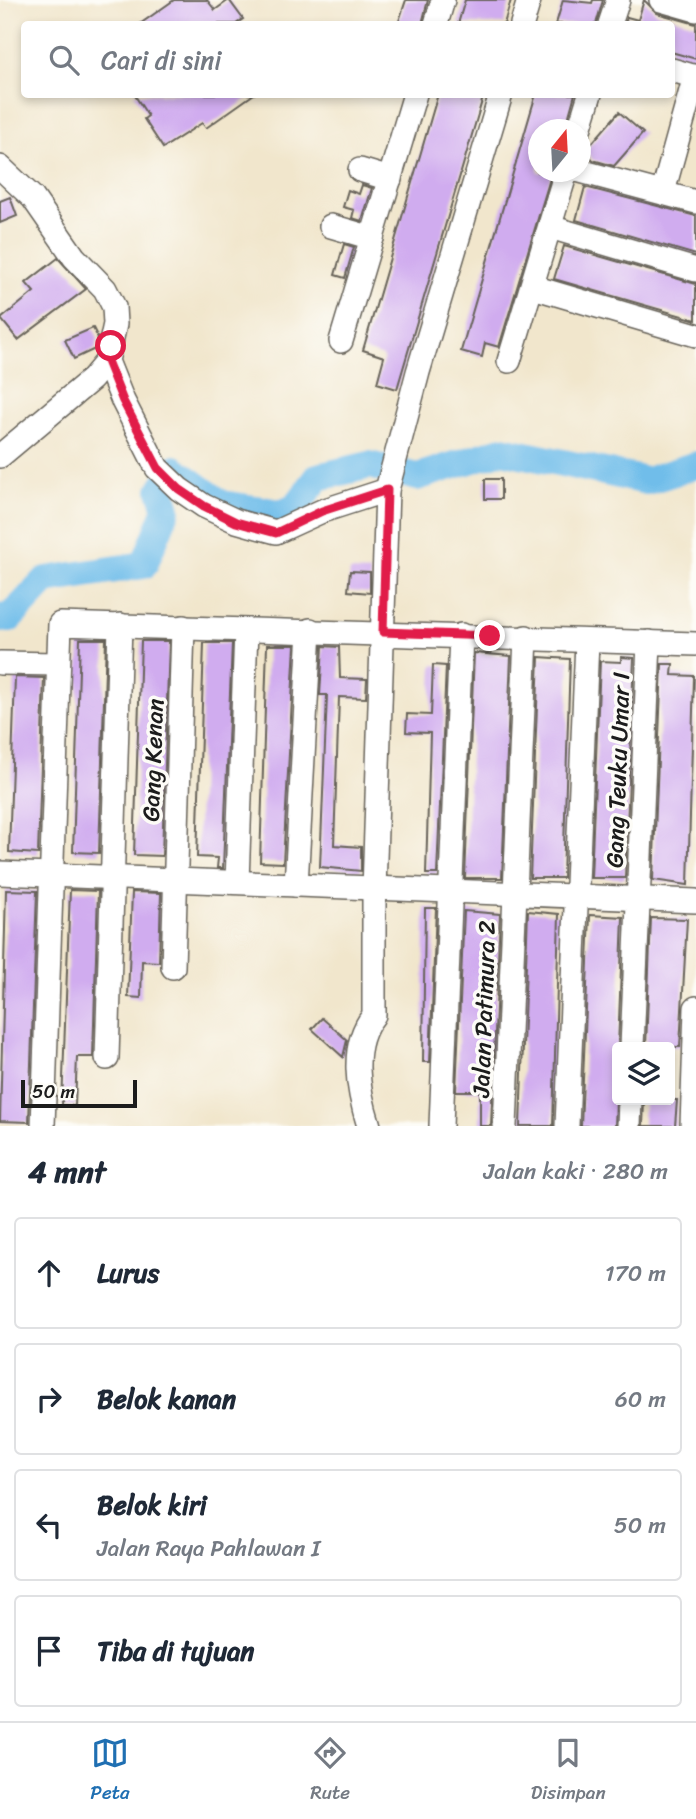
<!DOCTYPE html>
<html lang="id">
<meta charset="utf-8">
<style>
:root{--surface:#fff;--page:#f2f2f3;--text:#1f2937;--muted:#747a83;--line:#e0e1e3;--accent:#1f6fb2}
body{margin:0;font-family:Sriracha,sans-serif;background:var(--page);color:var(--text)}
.controls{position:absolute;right:21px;bottom:21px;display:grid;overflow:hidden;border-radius:7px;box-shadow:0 4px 10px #0003}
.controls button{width:63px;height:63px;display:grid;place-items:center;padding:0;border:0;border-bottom:2px solid var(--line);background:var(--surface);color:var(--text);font:35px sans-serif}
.compass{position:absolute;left:528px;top:119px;width:63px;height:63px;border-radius:50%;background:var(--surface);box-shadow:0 4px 10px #0003;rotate:18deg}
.scale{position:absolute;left:21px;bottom:18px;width:116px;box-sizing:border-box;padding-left:7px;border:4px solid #1c1c1c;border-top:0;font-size:19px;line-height:24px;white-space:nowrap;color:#1c1c1c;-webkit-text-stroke:5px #fdfcf7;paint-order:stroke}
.stop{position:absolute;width:21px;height:21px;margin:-16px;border:5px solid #e11d48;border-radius:50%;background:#fff}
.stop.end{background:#e11d48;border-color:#fff;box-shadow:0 2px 7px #0008}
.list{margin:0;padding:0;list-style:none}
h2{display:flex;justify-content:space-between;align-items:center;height:91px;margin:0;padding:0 28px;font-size:30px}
h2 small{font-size:23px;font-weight:400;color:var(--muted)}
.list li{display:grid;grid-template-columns:46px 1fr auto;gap:21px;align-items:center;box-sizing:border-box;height:112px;margin:0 14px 14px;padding:0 14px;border:2px solid var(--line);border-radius:7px}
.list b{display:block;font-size:26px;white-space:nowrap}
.list p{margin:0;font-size:23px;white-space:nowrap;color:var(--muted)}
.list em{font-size:23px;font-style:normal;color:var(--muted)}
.icon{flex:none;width:38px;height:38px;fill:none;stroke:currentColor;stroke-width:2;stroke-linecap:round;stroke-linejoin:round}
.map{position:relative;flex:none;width:696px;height:1126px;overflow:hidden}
.search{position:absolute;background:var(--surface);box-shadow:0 4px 10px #0003;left:21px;right:21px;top:21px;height:77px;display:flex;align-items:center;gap:18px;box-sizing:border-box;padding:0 24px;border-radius:7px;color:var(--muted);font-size:26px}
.sheet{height:595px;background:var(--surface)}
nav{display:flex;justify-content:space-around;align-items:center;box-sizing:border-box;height:98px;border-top:2px solid var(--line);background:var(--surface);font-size:19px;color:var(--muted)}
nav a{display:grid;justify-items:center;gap:4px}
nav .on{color:var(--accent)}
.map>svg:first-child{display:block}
</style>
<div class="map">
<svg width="696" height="1126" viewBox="0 0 696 1126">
<rect width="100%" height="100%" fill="#fdfcf7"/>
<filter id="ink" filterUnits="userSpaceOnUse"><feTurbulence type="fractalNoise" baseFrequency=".0143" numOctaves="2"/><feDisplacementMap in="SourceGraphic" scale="14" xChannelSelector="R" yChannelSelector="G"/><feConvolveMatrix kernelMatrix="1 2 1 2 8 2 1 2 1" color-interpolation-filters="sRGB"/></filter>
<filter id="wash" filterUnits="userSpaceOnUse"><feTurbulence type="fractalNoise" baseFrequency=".00686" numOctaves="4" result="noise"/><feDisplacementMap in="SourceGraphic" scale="28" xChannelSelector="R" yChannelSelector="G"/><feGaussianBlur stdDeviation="1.57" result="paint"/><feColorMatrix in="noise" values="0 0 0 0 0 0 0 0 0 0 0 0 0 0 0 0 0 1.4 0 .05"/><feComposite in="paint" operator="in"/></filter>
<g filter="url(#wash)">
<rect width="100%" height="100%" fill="#f1e6cc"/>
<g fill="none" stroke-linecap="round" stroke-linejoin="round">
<path stroke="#70bdea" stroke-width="28" d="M0 617 9 619 46 580 144 565 167 509 161 490 174 469 222 504 281 513 295 508 318 477 370 465 417 477 502 450 647 481 696 465"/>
</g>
<g id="blocks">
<g fill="#d0acef">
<path d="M174 0H207L215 10 229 0 243 19 236 24H140Z"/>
<path d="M406 0H428L422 24H398Z"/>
<path d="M465 0H511L504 24H458Z"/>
<path d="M563 0 592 3 593 0H603L596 24H556Z"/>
<path d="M644 0 657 13 696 24V59L671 52V24H625L627 17 638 20Z"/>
<path d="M134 94H254L206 128 202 123 163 148 144 119 148 116Z"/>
<path d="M438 94H484L397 389 377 383 384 357 363 350Z"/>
<path d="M536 94H575L565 130H538V172H552L499 347 485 343 482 357 461 351Z"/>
<path d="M619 112 643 133 614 166 593 160 585 151Z"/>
<path d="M362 185 372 188 362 221 352 218 354 210 343 207 348 190 359 194Z"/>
<path d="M585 187 696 216V255L576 220Z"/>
<path d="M10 197 17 216 0 223V201Z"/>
<path d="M344 244 354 247 345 278 335 275Z"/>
<path d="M564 246 696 284V320L554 279Z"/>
<path d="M58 258 86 289 18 340 1 319 34 292 26 283Z"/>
<path d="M93 328 98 338 95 349 74 359 65 340Z"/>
<rect x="485" y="479" width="16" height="20"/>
<path d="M350 571 370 572V593L348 591Z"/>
<path d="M80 639H106L99 853 73 852Z"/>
<path d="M141 641H169L162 856 134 855Z"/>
<path d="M204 643H232L223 868H217L218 858 197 857Z"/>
<path d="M267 645H295L283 863 260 862Z"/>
<path d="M323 646 339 647 340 678 367 679 366 698 339 697 334 845 361 847V871L320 867 327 695H320Z"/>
<path d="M474 653 511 656 502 878H465Z"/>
<path d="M539 657 570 659 563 878H530Z"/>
<path d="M621 657 634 658 625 878H591L600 661 621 662Z"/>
<path d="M662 664H673L672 675 694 676 688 885 653 880Z"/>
<path d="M433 665 446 666 437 874H426L430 733 406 732 407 714 431 715Z"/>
<path d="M15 677 44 678 38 854 9 852Z"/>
<path d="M6 890 37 891 29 1122 0 1121Z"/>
<path d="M70 890 98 891 93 1057H77L75 1106 62 1105Z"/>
<path d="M132 892 161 893 159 962 142 961 141 998 128 997Z"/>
<path d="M425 908H436L430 1062H423Z"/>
<path d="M464 911 500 914 491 1126H480V1091H456Z"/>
<path d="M528 911 559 914 553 1126H520Z"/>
<path d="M590 915 623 917 615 1126H581Z"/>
<path d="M651 918 687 919 680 1047H646Z"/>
<path d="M322 1018 347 1040 343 1057 312 1029Z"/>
<path d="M644 1100H677L675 1126H643Z"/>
</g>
</g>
</g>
<g filter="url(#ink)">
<use href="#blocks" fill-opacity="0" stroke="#67635a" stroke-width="2"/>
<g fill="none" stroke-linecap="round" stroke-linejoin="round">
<g stroke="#67635a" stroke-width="26">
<g id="minor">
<path d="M661 0 696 10"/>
<path d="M436 24 443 0"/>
<path d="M522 24 529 0"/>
<path d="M610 24 618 0"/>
<path d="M672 70 696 77"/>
<path d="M579 130 590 94"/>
<path d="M0 167 33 198 74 257 105 289 114 307 115 324 107 361 123 401 157 468 179 489 204 506 236 521 276 532 322 511 387 490"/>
<path d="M360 170 390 179"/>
<path d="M580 171 696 202"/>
<path d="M663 192 695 76"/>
<path d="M331 226 372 238"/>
<path d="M550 227 696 270"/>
<path d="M533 287 696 335"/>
<path d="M341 341 415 94"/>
<path d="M509 361 566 172"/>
<path d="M0 456 92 379 107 361"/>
<path d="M0 663 57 664"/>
<path d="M0 873 696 901"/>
<path d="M237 882 246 630"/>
<path d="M296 885 310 630"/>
<path d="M173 967 183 627"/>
<path d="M632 1047 649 642"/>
<path d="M107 1058 120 625"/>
<path d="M43 1126 60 624 696 644"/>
<path d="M369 1126C358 1091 349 1046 374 1015V890L387 490 418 372 501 94"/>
<path d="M441 1126 461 635"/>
<path d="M505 1126 526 637"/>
<path d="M567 1126 587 641"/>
<path d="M629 1126 630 1100"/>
<path d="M692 1126 696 1008"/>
</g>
</g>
<use href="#minor" stroke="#fff" stroke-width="23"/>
</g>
</g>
<g fill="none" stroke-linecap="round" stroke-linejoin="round" filter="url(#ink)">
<path stroke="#e11d48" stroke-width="9" d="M111 346 107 361 123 401 158 468 179 489 204 506 236 522 276 533 322 511 387 490 383 632 490 636"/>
</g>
<g text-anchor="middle" stroke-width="7" stroke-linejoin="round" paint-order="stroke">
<g font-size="24" fill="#1c1c1c" stroke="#fdfcf7">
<text transform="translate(153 760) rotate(-88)" y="8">Gang Kenan</text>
<text transform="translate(618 770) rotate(-88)" y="8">Gang Teuku Umar I</text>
<text transform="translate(484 1009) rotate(-88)" y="8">Jalan Patimura 2</text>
</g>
</g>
</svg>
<div class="controls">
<button><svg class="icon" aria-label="layers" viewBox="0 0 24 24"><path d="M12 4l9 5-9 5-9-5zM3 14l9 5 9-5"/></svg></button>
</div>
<svg class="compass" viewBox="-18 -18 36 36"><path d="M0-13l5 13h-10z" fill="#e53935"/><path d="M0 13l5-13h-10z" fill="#747a83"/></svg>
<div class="scale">50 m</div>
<div class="stop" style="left:111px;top:346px"></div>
<div class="stop end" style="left:490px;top:636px"></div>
<div class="search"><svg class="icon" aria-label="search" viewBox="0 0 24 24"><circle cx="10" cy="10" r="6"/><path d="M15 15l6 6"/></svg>Cari di sini</div>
</div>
<section class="sheet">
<h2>4 mnt<small>Jalan kaki · 280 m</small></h2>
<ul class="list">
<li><svg class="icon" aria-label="ahead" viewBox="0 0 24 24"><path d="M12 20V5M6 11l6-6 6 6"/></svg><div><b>Lurus</b></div><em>170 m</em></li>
<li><svg class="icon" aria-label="right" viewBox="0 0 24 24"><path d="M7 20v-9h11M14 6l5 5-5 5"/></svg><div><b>Belok kanan</b></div><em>60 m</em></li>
<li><svg class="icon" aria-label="left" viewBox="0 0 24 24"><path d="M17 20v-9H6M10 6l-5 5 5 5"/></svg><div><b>Belok kiri</b><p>Jalan Raya Pahlawan I</p></div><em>50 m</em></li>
<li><svg class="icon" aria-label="arrive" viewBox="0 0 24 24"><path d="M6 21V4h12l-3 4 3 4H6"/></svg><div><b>Tiba di tujuan</b></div></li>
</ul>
</section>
<nav>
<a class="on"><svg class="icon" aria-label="map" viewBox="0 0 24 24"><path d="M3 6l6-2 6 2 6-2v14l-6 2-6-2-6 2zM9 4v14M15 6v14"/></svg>Peta</a>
<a><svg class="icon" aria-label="directions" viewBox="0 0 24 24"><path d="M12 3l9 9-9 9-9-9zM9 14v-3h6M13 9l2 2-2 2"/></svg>Rute</a>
<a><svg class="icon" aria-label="saved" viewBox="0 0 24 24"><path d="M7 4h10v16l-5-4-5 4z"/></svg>Disimpan</a>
</nav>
